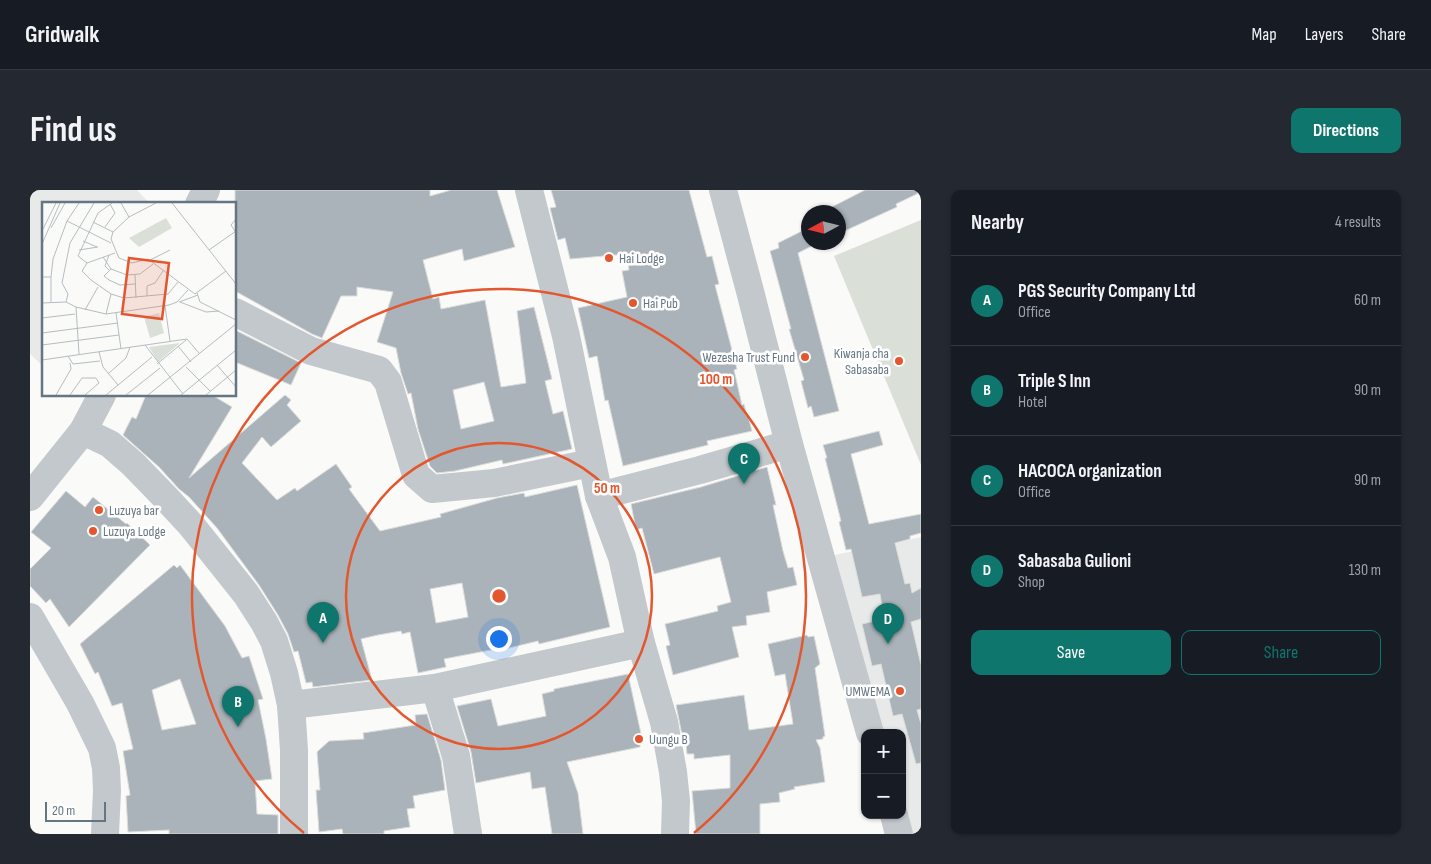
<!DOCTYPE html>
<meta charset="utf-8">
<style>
:root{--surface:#171b24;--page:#242831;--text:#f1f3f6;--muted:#9ea1a6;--line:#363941;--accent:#0f766e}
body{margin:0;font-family:"Sofia Sans Condensed",sans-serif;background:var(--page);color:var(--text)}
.controls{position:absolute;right:15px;bottom:15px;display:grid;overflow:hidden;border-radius:10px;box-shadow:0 1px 4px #0004}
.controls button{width:45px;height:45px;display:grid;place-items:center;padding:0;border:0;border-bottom:1px solid var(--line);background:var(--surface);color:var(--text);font:25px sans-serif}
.compass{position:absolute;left:771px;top:15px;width:45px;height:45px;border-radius:50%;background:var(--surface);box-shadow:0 1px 4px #0004;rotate:263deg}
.scale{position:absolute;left:15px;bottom:12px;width:61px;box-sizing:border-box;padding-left:5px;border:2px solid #657683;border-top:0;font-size:14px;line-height:18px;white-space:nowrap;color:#657683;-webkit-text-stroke:4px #fff;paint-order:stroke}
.you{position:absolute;left:468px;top:448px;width:18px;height:18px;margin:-12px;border:4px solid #fff;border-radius:50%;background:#1a73e8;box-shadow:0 0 0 8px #1a73e833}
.badge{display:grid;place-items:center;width:32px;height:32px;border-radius:50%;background:var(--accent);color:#fff;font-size:16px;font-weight:700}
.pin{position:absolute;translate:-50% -41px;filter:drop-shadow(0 1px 2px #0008)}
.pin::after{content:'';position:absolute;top:26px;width:18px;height:15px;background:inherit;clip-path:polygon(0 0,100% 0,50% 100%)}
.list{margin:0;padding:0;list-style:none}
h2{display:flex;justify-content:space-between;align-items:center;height:65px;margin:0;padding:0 20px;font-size:21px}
h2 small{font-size:16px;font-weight:400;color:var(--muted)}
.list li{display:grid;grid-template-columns:32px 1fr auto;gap:15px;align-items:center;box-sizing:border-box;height:90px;padding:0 20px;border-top:1px solid var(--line)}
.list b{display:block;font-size:19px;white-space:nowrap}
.list p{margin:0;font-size:16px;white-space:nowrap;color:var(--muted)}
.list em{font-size:16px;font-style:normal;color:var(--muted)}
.actions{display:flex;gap:10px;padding:15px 20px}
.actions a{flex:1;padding:11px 0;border:1px solid var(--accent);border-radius:10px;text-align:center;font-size:18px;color:var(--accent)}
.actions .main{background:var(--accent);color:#fff}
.map{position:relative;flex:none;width:891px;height:644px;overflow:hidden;border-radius:10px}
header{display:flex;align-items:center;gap:30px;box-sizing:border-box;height:70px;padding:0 25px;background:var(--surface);border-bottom:1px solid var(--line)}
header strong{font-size:24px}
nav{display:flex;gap:28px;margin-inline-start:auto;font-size:18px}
.intro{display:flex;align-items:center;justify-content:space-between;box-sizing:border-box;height:120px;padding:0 30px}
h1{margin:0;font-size:35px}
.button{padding:12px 22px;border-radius:10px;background:var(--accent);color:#fff;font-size:18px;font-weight:700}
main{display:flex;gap:30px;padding:0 30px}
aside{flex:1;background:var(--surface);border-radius:10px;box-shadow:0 1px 4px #0004}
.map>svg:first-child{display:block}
</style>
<header>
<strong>Gridwalk</strong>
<nav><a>Map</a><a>Layers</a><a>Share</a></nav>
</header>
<div class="intro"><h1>Find us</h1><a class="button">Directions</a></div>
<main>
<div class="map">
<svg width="891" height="644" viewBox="0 0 891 644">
<rect width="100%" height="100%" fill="#fafaf8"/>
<g fill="#e8e9e9">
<path d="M0 0H107L120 14H14V177L0 164Z"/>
<path d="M891 347V644H878L872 623V543H850L800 366Z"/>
</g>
<path fill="#dadfd7" d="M891 30V275L804 66Z"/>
<g fill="#aab3b9" stroke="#dcdcda" fill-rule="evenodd">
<path d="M205 0H400V6L421 0H467L485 57 434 71 432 59 393 70 403 109 409 107 411 119 455 110 471 197 496 193 487 121 504 117 522 189 515 191 523 224 533 221 542 259 473 274 472 270 425 281 407 283 400 276 388 239 381 203 378 204 371 183 366 158 347 152 363 102 327 97V106H311L292 148 282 144 205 101ZM454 192 464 231 431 239 423 200Z"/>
<path d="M521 0H659L677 67 682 66 689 94 685 95 707 179 704 180 712 215 714 214 717 226H718L722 241 677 251 678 255 593 276 578 210 575 211 567 166 559 168 548 118 597 107 592 81 599 80 597 64 540 69 535 48 528 50 520 18 526 17Z"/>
<path d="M835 0H891V2L866 14 867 17 808 44 809 22H792Z"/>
<path d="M778 38V52H790L768 63 809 221 784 227 781 216 778 218 771 191 774 190 759 139H761L740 61 749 58 748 53Z"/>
<path d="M205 140 271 173 261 195 205 172Z"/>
<path d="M116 205H182L202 217 159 288 255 205 261 210 257 215 271 231 241 257 232 247 212 273 247 310 265 298 267 301 306 274 322 297 319 299 350 341 411 327 410 324 467 308 494 303 495 307 547 295 580 437 509 454 508 451 467 461 466 459 414 469 416 477 388 483 380 442 372 444 371 441 348 445 331 449 342 490 283 497 282 492 276 493 268 461 264 462 258 444 248 425 229 395 187 338 159 307 149 299 129 277 93 245 102 227 106 229ZM432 393 438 427 406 433 400 399Z"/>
<path d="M849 241 853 255 821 264 839 334 891 324V343L880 346V349L865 353 875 394 880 393 882 403 891 398V429L881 432 891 475V519L887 520 891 534V573L886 574 872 524 863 526 851 474 842 476 832 434 854 429 850 404 832 407 821 359 816 360 809 332 811 331 795 268H797L793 255Z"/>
<path d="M737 277 746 315H743L753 361 758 378 763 377 767 395 737 402 740 422 716 426 717 435 702 437 709 467 643 485 636 456 640 455 635 434 688 421 687 416 701 412 690 367 624 384 612 338 606 340 601 314 671 297Z"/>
<path d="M36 301 55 317 63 307 96 334 97 333 120 355 39 437 20 409 16 413 0 396V379L21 358 1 342Z"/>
<path d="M144 375 147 378 150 375 195 436 212 468 219 466 233 509 228 510 236 549 242 589 225 591 227 624 248 625V644H139V640L98 642 96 606 100 605 93 561 103 559 92 513 82 516 68 482 65 484 50 454ZM150 489 166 534 132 540 122 500Z"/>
<path d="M777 445 778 447 784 446 790 474 785 478 795 546 793 547V549L786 550 790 558 795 592 764 597 765 599 749 603 750 612 730 614V644H666L662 601 700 598V565L664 569V564H657L655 545H652L646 515 714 505 719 540 763 534 755 484 745 486 738 454Z"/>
<path d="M598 484 613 553 610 554V557L537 572 548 603 553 644H522L515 597 502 599 500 582 446 593 441 562 427 516 461 509 468 536 516 526 512 504 524 501V499Z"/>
<path d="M397 524 411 570 415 600 383 606 385 618 377 619 380 637 354 641V644H313L312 639 289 642 286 600H290L287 562 299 551 334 549 333 543 386 535 385 525Z"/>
</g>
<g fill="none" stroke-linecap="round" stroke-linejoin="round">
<g stroke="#c3c8cc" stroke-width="28">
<path d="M499 0 536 146 569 306 592 367 611 453 634 532 643 582 646 611 645 644"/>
<path d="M693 0 720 101 759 254 840 543"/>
<path d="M169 14 176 0"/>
<path d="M205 122 281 161 349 180 358 192 386 285 402 299 464 293 561 273"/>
<path d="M53 241 80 254 103 274 136 308 161 335 216 404 234 432 244 451 254 483 261 515 264 560V644"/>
<path d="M569 306 670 280 759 254"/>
<path d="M0 307 53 241 72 205"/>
<path d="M0 427 50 513 72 558 76 578 77 601 75 644"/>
<path d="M405 498 426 566 438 644"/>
<path d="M261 515 405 498 611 453"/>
<path d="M864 625 869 644"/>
</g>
</g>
<g fill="none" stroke="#e4572e" stroke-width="2.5">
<circle cx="469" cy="406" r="153"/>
<path d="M274 643A307 307 0 1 1 664 643"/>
</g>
<g fill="#e4572e" stroke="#fff" stroke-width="2">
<circle cx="579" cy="68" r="5"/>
<circle cx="603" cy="113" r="5"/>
<circle cx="775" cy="167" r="5"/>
<circle cx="869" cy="171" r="5"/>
<circle cx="69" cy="320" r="5"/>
<circle cx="63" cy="341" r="5"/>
<circle cx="870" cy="501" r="5"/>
<circle cx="609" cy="549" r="5"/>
</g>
<g text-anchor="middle" stroke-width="5" stroke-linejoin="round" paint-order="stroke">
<g font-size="14" fill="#657683" stroke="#fff" text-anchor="start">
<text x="589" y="73">Hai Lodge</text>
<text x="613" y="118">Hai Pub</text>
<text x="859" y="168" text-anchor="end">Kiwanja cha<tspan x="859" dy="16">Sabasaba</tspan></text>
<text x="765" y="172" text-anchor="end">Wezesha Trust Fund</text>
<text x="79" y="325">Luzuya bar</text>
<text x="73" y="346">Luzuya Lodge</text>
<text x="860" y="506" text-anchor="end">UMWEMA</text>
<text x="619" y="554">Uungu B</text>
</g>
</g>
<g transform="translate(12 12)">
<rect width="194" height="194" fill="#fafaf8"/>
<path d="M124 16 130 26 97 45 87 36ZM117 111 122 131 108 136 102 115ZM138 141 116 160 107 145Z" fill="#dadfd7"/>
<path fill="none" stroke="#b5bdc2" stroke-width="1" d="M70 1 56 11 36 54 45 61 73 51M79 1 87 15M114 1 87 15 71 30 69 37 77 56 90 61 106 57 153 92 184 69M130 1 194 82M25 19 69 41M51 20 71 30M63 25 73 11 68 2M9 26 23 1M1 27 14 1M193 29 189 23 194 17M41 39 55 45M0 42 18 1M37 48 56 45M167 48 194 29M61 55 69 67 85 73 98 72 111 62M108 58 128 48M45 61 40 69 49 78 69 92 82 96 126 92 136 80M69 67 62 74 67 78 78 83 93 82M67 68 63 64 67 53M93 73 94 96M0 75H9L11 57 25 19 37 1M155 91 158 100 194 118M105 94V84L113 81 121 69M9 100V75M137 100 156 93M138 100 164 110 177 109M0 101 24 100M123 104 128 139M34 105 64 112 127 103 135 100 146 88M43 108 56 85M74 111 79 147M64 112 69 92M0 116 33 112M0 131 76 121M0 143 77 133M103 143 141 192M136 144 149 160M57 150 61 165 76 183M37 152 34 105 24 100 26 92 20 81 28 41 52 1M26 154 31 162 58 159M0 158 145 137 157 151M115 162 144 138M175 163 194 185M144 165 168 189M67 171 84 156 88 145M14 193 29 167 28 161M28 193 40 176H54L57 181 43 193M64 193 110 155M84 193 118 166M106 193 194 122M139 193 194 148M164 193 194 168"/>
<path fill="#e4572e" fill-opacity="0.15" stroke="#e4572e" stroke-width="2.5" d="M87 56 127 61 120 117 80 112Z"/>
<rect width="194" height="194" fill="none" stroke="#657683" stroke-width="2.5"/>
</g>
<circle cx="469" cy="406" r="8" fill="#e4572e" stroke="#fff" stroke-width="2.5"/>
<g font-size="15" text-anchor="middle" font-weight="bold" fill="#e4572e" stroke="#fff" stroke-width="5" stroke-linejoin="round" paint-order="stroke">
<text x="686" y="194">100 m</text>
<text x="577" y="303">50 m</text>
</g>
</svg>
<div class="controls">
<button>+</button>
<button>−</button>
</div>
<svg class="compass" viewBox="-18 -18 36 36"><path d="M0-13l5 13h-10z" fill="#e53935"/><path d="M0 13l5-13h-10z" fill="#9ea1a6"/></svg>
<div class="scale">20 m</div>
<div class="you"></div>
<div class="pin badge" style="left:293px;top:453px">A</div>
<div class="pin badge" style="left:208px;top:537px">B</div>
<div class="pin badge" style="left:714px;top:294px">C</div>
<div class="pin badge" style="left:858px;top:454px">D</div>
</div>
<aside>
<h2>Nearby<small>4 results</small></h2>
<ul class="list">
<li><span class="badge">A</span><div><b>PGS Security Company Ltd</b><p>Office</p></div><em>60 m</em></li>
<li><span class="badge">B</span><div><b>Triple S Inn</b><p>Hotel</p></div><em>90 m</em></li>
<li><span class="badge">C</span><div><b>HACOCA organization</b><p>Office</p></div><em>90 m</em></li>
<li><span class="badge">D</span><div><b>Sabasaba Gulioni</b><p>Shop</p></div><em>130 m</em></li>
</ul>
<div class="actions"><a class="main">Save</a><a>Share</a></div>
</aside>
</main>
